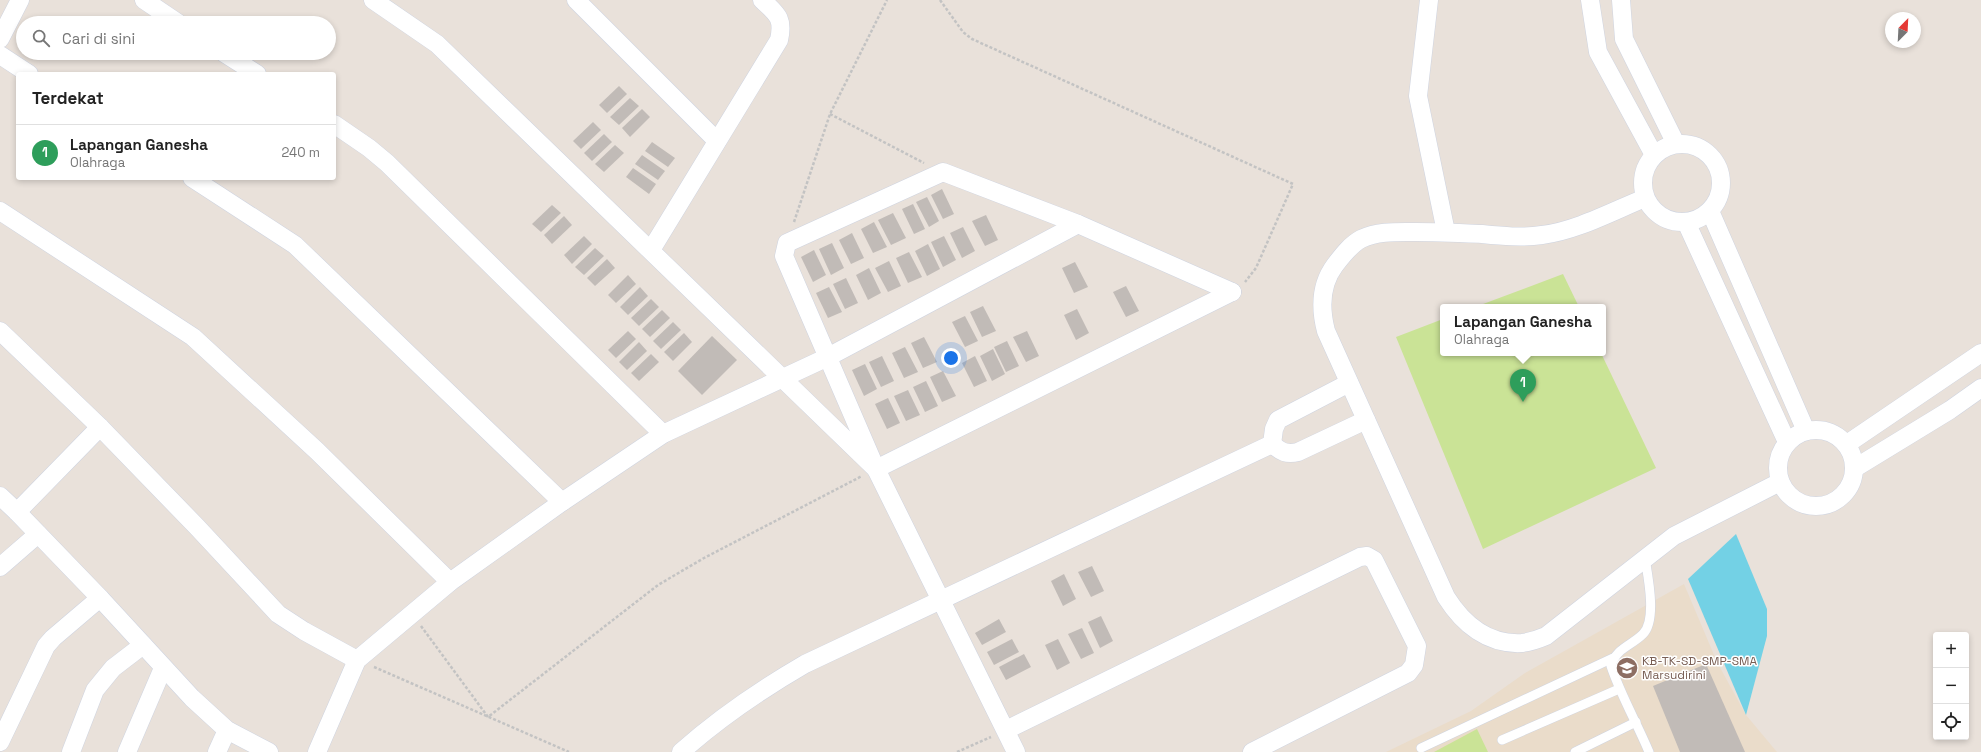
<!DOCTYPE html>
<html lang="id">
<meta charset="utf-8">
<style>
:root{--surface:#fff;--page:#f2f2f2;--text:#222;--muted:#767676;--line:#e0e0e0;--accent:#1a73e8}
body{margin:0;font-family:"Space Grotesk",sans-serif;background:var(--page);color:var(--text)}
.controls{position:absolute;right:12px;bottom:12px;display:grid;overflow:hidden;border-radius:4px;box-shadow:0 2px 6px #0003}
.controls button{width:36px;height:36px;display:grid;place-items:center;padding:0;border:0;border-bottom:1px solid var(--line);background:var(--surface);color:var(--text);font:20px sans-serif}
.compass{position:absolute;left:1885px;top:12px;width:36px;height:36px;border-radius:50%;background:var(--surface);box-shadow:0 2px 6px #0003;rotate:24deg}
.you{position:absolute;left:951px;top:358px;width:14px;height:14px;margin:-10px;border:3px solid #fff;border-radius:50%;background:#1a73e8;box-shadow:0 0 0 6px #1a73e833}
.badge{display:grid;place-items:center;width:26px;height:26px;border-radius:50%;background:var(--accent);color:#fff;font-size:13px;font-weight:700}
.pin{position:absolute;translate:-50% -33px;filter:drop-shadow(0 1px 2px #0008)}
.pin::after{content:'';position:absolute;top:21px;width:14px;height:12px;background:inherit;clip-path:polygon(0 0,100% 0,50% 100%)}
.popup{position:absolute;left:1440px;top:304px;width:166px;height:52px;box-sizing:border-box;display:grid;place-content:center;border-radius:4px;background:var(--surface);filter:drop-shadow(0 1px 3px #0005);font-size:13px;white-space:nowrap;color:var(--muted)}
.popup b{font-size:15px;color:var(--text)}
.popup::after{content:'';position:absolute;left:50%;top:100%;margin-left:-8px;border:8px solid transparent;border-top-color:var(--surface)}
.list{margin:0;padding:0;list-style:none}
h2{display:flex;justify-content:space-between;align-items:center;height:52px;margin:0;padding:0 16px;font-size:17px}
h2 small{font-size:13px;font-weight:400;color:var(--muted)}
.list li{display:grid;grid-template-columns:26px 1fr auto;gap:12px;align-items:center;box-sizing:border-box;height:56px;padding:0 16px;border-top:1px solid var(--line)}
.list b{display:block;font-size:15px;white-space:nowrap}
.list p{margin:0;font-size:13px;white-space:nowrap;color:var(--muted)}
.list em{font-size:13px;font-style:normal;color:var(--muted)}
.icon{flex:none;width:22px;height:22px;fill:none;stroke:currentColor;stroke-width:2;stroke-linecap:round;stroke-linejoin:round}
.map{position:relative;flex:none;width:1981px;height:752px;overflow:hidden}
.search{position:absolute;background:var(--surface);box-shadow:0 2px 6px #0003;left:16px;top:16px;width:320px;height:44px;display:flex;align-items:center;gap:10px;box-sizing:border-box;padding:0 14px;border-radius:22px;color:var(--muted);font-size:15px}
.panel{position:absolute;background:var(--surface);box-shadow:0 2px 6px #0003;left:16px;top:72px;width:320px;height:108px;border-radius:4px}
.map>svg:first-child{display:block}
</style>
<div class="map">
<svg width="1981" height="752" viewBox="0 0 1981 752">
<rect width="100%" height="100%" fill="#e9e1da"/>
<path fill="#eadcca" d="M1684 584 1717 662 1746 715 1777 752H1386L1471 711 1525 673Z"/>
<g fill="#cae396">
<path d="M1563 274 1579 307H1475Z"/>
<path d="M1443 319V353H1601L1656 468 1483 549 1396 337Z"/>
<path d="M1477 729 1488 752H1434Z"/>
</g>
<path fill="#73d1e5" d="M1736 534 1767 609V636L1746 715 1688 579Z"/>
<g fill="#c1bbb7">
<path d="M619 86 627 94 607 113 599 105Z"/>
<path d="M630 98 639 106 619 125 610 117Z"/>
<path d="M642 109 650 117 630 137 622 128Z"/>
<path d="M593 122 601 130 581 149 573 141Z"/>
<path d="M604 134 612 142 592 161 584 153Z"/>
<path d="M652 142 675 158 668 167 645 151Z"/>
<path d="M615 145 624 153 604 172 595 164Z"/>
<path d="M642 155 665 171 658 180 635 164Z"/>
<path d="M633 168 656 184 649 194 626 177Z"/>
<path d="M942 189 954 214 943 219 931 195Z"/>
<path d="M927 197 939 221 929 227 916 202Z"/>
<path d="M913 204 925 229 914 234 902 209Z"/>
<path d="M552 205 561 213 541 232 532 224Z"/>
<path d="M893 213 906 238 891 245 878 220Z"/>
<path d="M986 215 998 240 985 246 972 221Z"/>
<path d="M564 216 572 225 552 244 544 235Z"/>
<path d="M874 222 887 247 873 253 861 229Z"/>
<path d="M963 227 975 251 962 258 950 233Z"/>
<path d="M852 233 864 258 851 264 839 240Z"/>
<path d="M584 236 592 244 572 264 564 255Z"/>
<path d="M944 236 956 260 943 267 931 242Z"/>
<path d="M832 243 844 268 831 275 819 249Z"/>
<path d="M928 244 940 269 927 276 915 251Z"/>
<path d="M595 248 604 256 584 275 575 267Z"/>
<path d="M814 250 826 275 813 282 801 257Z"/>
<path d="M909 252 922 277 908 283 896 258Z"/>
<path d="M607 259 615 268 595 286 587 278Z"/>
<path d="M889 261 901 286 888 292 875 268Z"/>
<path d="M1075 262 1088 287 1074 293 1062 268Z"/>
<path d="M869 268 881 293 868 300 856 275Z"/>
<path d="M628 275 636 284 616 303 608 295Z"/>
<path d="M846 278 858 303 845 309 833 284Z"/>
<path d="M1126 286 1139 311 1126 317 1113 292Z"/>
<path d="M640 287 648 296 628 315 620 307Z"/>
<path d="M829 287 842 312 828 318 816 293Z"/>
<path d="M651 299 659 307 639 326 631 318Z"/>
<path d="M983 306 996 331 982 337 970 312Z"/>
<path d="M1077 309 1089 333 1076 340 1064 315Z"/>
<path d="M662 310 670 318 650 337 642 329Z"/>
<path d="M965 316 978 341 965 347 952 322Z"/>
<path d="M673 322 681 330 661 349 653 341Z"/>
<path d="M628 331 636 339 616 358 608 350Z"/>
<path d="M1027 331 1039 356 1026 362 1013 337Z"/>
<path d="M684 333 692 342 673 361 664 352Z"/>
<path d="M712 336 737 360 702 395 678 371Z"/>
<path d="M924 337 937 362 923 368 911 343Z"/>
<path d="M1007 341 1019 366 1006 372 994 347Z"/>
<path d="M639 342 647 351 627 370 619 362Z"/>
<path d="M905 347 918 372 904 378 892 353Z"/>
<path d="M993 349 1005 374 992 381 980 356Z"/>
<path d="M651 354 659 362 639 381 631 373Z"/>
<path d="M882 356 894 381 881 387 869 362Z"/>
<path d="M975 356 987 381 974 387 962 363Z"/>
<path d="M865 364 877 389 864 396 852 370Z"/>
<path d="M943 371 956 396 942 402 930 377Z"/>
<path d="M926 381 938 406 925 412 913 387Z"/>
<path d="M908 390 920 415 906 421 894 396Z"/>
<path d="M888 398 900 423 887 429 875 404Z"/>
<path d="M1092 566 1104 591 1091 597 1078 572Z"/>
<path d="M1064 574 1076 599 1063 606 1051 581Z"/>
<path d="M1101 616 1113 641 1100 648 1088 622Z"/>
<path d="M999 619 1006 632 982 645 975 633Z"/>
<path d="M1082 628 1094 653 1081 659 1068 634Z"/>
<path d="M1012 639 1019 652 994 665 987 652Z"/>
<path d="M1058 639 1070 663 1057 670 1045 645Z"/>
<path d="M1024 654 1031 667 1006 680 999 667Z"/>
<path d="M1706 664 1745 752H1680L1653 686Z"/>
</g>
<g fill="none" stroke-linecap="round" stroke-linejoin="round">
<g stroke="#cfd4e0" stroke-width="10">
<g id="service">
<path d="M1645 558C1648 577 1657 620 1643 634 1631 646 1616 648 1611 666 1621 696 1637 723 1649 752"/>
<path d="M1502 740 1619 689"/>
<path d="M1421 748 1613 658"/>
<path d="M1575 752 1636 722"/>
</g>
</g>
<g stroke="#cfd4e0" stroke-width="19">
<g id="minor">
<path d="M144 0 178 23"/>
<path d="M373 0 437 44 876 469 1232 292"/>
<path d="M576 0 717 141"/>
<path d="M1429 0 1418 96 1446 232"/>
<path d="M1590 0 1598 52 1654 155"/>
<path d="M1621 0 1624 39 1676 144"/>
<path d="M0 39 20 0"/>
<path d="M224 53 257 74"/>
<path d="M0 55 29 74"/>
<path d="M334 124 369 148 387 163 663 434"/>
<circle cx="1682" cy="183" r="39"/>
<path d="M192 178 295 245 562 502"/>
<path d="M1645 198C1613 211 1576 231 1542 235 1522 238 1502 236 1482 234 1459 233 1437 232 1415 232 1396 232 1378 231 1361 239 1350 245 1342 256 1335 265 1320 285 1320 308 1326 331L1446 597C1463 624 1488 645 1522 643 1530 642 1539 639 1546 636L1674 536 1780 482"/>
<path d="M0 211 193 337 317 451 450 582"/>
<path d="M1710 211 1806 431"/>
<path d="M1686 222 1787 442"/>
<path d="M651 250 779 40C784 18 777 14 762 0"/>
<path d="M0 331 100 427 197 527 278 614 304 631 357 660"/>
<circle cx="1816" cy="468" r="38"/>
<path d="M1272 444 1274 429 1278 420 1349 383"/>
<path d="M1272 444C1281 452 1287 455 1298 452L1366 420"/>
<path d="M1847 444 1981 353"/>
<path d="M1855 468 1950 410 1981 388"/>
<path d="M0 496 17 512 100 427"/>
<path d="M17 512 100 598 192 698 227 730 269 752"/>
<path d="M0 567 38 534"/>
<path d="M1006 730 1360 557 1367 556 1374 560 1417 646 1414 665 1408 673 1252 752"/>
<path d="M0 742 46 646 53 638 100 598"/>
<path d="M71 752 95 690 113 668 143 645"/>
<path d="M127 752 163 668"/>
<path d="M217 752 227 730"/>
<path d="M317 752 357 660 450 582 562 502 663 434 828 357 1078 224"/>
<path d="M681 752C718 719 762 689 805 664L1272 444"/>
<path d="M1016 752 876 469 784 256 787 243 943 172 1078 224 1232 292"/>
</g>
</g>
<g stroke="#c3c3c3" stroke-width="2.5" stroke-dasharray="3 2" stroke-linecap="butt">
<path d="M940 0 963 32 972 39 1293 184 1256 268 1245 282"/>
<path d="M830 114 924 163"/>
<path d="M794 222 830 114 887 0"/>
<path d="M421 626 488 717 658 585 704 558 862 476"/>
<path d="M374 667 569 752"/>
<path d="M957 752 991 737"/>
</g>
<use href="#service" stroke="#fff" stroke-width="9"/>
<use href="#minor" stroke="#fff" stroke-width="18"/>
</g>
<defs>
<g id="school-disc" transform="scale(1.15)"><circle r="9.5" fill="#8d6e63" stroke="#fff"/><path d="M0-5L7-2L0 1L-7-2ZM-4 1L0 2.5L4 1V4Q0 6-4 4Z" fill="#fff"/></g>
</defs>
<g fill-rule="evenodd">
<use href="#school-disc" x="1627" y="668"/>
</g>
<g text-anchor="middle" stroke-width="3" stroke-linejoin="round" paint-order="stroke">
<g font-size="12" fill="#785e54" stroke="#fff" text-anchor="start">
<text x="1642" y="665">KB-TK-SD-SMP-SMA<tspan x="1642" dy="14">Marsudirini</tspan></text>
</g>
</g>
</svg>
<div class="controls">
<button>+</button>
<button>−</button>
<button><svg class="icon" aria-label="locate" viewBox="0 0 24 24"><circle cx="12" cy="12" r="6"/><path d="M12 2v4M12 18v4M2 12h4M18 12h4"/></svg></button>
</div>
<svg class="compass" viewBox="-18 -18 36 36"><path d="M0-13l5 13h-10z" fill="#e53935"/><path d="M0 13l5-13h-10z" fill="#767676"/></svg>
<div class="you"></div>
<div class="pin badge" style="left:1523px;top:402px;background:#2e9e5b">1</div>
<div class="popup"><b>Lapangan Ganesha</b>Olahraga</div>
<div class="search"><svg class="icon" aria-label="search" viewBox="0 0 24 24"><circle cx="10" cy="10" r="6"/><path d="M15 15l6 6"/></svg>Cari di sini</div>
<section class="panel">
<h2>Terdekat<small></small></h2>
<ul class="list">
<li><span class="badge" style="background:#2e9e5b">1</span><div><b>Lapangan Ganesha</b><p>Olahraga</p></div><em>240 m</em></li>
</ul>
</section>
</div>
